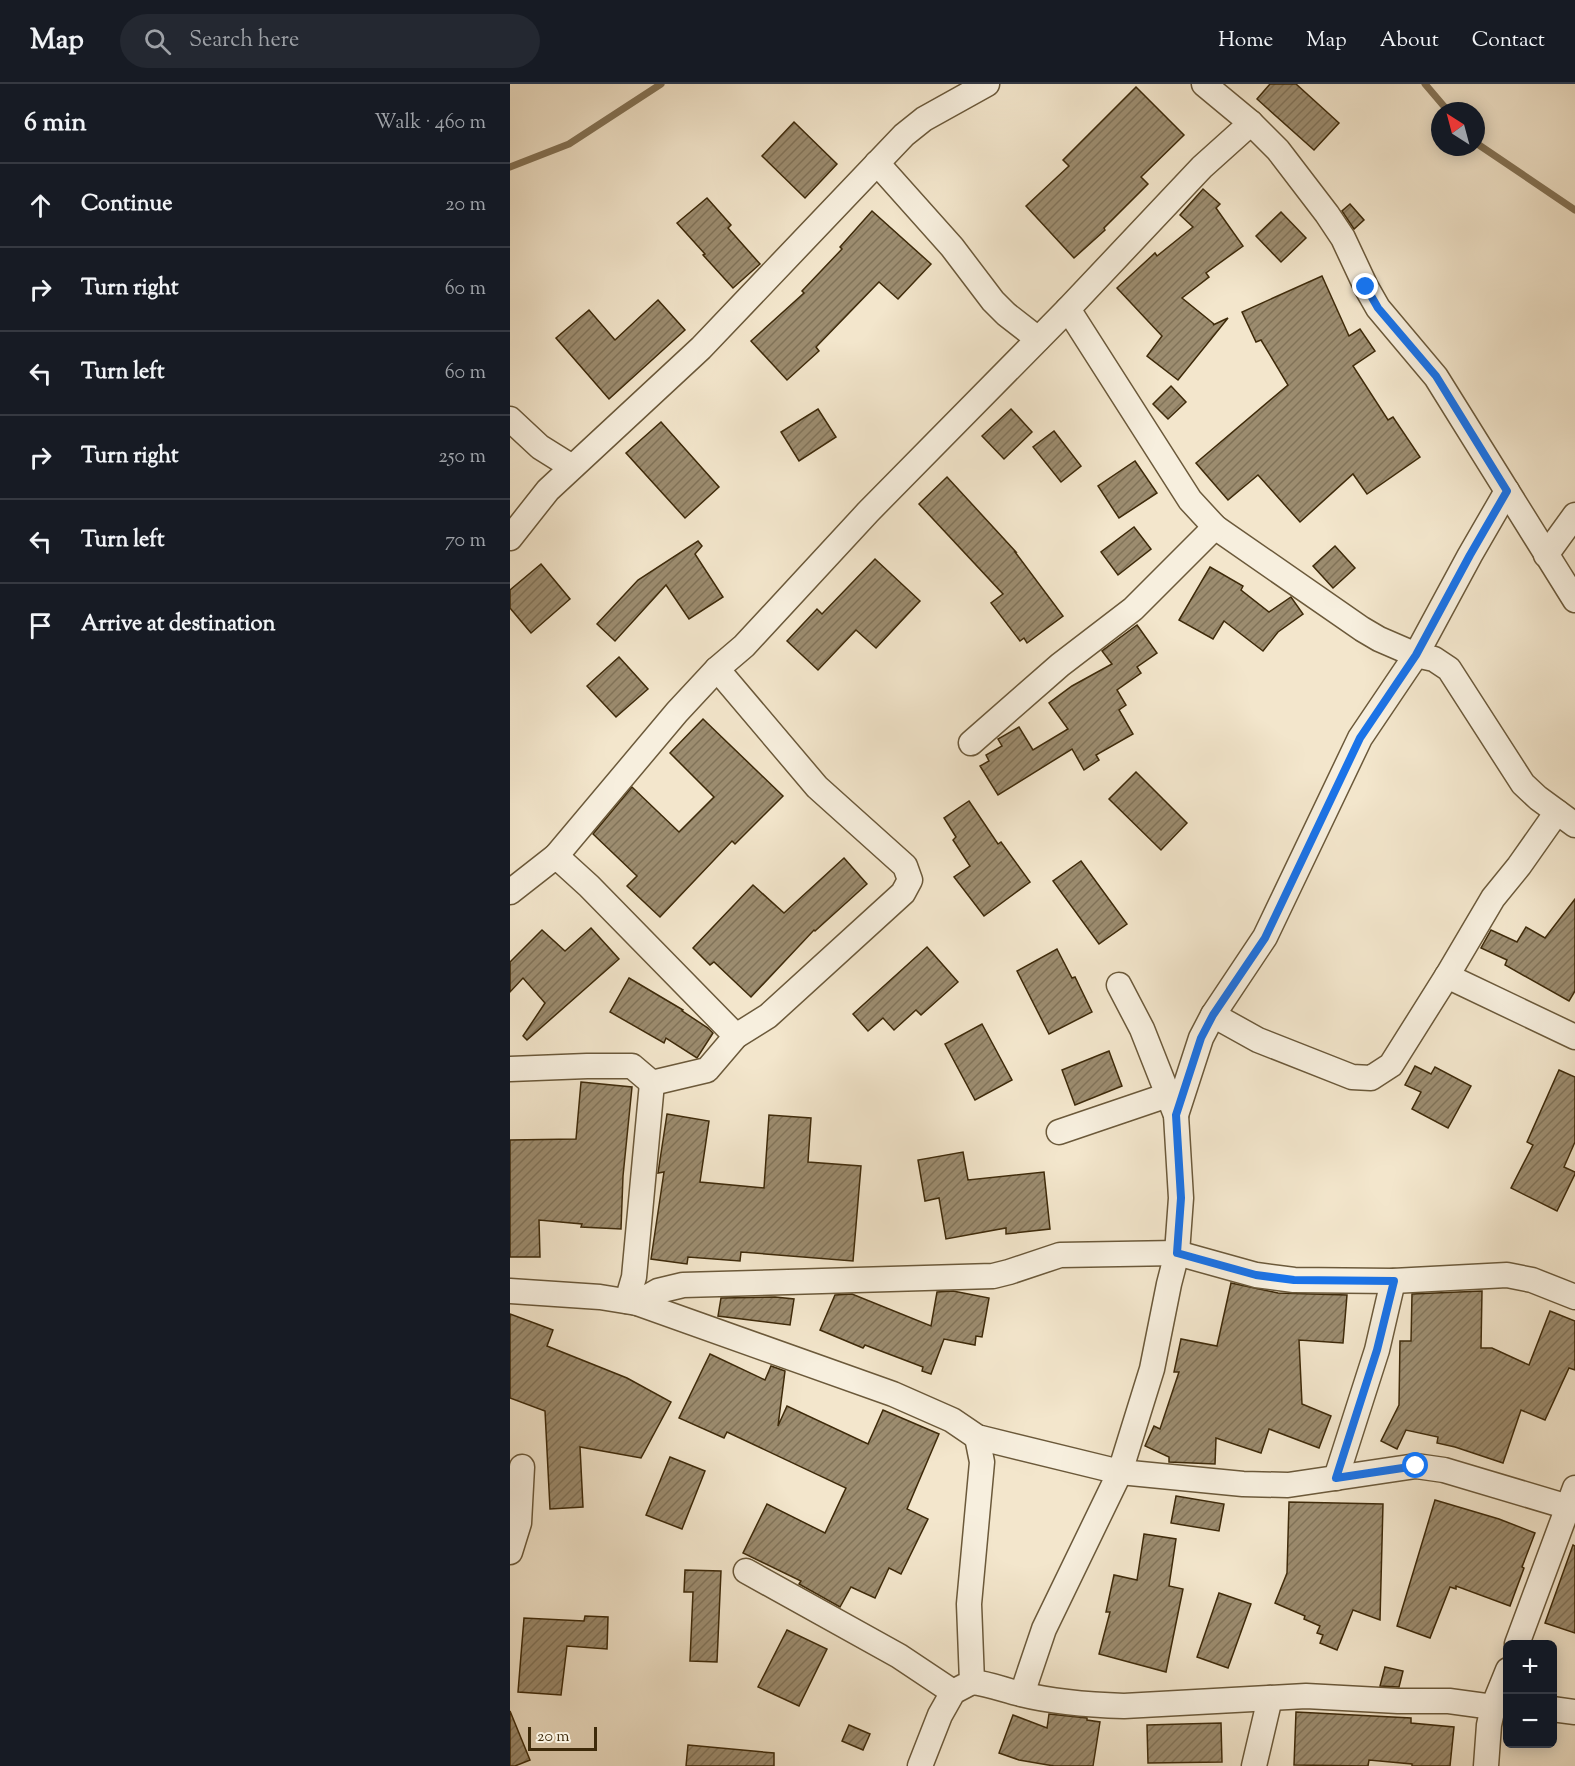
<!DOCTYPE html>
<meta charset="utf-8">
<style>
:root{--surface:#171b24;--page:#242831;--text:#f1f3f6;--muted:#9ea1a6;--line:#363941}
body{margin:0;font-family:"Sorts Mill Goudy",serif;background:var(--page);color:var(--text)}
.controls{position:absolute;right:18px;bottom:18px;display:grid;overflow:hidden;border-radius:9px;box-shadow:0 3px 15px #0003}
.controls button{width:54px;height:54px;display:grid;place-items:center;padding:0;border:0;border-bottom:2px solid var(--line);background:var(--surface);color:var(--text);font:30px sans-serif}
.compass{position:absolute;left:921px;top:18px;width:54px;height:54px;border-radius:50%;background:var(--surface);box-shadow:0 3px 15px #0003;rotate:324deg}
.scale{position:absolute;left:18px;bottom:15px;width:69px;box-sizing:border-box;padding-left:6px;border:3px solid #3e2a0a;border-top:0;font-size:16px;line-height:21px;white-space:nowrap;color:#3e2a0a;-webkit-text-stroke:4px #f7efde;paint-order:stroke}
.stop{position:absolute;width:18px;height:18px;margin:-14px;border:4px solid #1a73e8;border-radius:50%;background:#fff}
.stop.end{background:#1a73e8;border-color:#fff;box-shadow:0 2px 6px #0008}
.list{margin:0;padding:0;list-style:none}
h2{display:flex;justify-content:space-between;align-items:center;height:78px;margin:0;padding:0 24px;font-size:26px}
h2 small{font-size:20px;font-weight:400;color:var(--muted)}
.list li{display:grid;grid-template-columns:39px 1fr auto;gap:18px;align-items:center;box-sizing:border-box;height:84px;padding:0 24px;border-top:2px solid var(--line)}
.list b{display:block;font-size:22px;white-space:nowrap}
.list em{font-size:20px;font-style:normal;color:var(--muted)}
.icon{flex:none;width:33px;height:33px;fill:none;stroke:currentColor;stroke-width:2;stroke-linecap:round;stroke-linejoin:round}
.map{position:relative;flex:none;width:1065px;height:1682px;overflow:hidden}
header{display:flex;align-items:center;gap:36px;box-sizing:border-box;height:84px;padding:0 30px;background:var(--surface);border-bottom:2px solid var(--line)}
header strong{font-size:28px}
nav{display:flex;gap:33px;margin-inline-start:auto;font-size:21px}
.search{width:420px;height:54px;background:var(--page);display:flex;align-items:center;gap:15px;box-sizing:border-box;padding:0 21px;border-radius:33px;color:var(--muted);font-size:22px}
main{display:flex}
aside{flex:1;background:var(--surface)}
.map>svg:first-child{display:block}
</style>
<header>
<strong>Map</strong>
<div class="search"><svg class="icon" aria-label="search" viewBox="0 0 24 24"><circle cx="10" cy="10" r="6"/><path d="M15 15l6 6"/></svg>Search here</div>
<nav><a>Home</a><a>Map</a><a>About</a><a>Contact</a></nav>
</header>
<main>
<aside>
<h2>6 min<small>Walk · 460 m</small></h2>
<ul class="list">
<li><svg class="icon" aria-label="ahead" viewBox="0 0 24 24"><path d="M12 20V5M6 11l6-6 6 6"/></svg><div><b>Continue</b></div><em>20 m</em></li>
<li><svg class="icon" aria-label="right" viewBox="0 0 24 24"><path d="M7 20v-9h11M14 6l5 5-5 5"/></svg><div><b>Turn right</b></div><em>60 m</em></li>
<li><svg class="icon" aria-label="left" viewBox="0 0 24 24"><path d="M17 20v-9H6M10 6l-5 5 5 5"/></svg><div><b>Turn left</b></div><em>60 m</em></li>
<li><svg class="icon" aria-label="right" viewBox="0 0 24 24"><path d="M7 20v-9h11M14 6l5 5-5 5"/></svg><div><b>Turn right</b></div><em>250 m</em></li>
<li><svg class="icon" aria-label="left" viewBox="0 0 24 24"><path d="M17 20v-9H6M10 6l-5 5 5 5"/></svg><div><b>Turn left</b></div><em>70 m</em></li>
<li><svg class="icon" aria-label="arrive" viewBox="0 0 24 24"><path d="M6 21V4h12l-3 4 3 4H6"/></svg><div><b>Arrive at destination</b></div></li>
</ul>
</aside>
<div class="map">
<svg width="1065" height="1682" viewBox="0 0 1065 1682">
<defs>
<pattern id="building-hatch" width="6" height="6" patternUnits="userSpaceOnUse" patternTransform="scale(1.5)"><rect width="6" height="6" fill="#9c8c6f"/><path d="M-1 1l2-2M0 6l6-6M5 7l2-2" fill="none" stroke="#817359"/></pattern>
</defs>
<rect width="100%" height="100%" fill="#f3e6cc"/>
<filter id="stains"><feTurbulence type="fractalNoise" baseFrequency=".00333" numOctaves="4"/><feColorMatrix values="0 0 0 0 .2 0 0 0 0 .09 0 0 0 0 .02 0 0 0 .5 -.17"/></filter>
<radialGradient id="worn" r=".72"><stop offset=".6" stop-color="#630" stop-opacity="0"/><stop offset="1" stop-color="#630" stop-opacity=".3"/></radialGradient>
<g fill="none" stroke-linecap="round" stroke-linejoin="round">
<g stroke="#857457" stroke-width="7">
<path d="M915 0 938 27"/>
<path d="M966 59 1065 126"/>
<path d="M0 83 59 60 151 0"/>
</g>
</g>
<g fill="url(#building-hatch)" stroke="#3e2a0a" stroke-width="1.5">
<path d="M760 0H786L829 39 804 66 747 15Z"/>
<path d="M626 3 674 51 631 93 638 100 594 144 595 146 564 174 516 122 559 82 553 76Z"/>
<path d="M284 38 327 80 295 114 252 72Z"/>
<path d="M693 105 710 120 706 124 733 162 696 189 699 193 672 214 704 240 703 241 718 234 668 296 637 272 652 252 607 204 645 169 647 172 683 143 670 131Z"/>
<path d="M197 114 221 141 218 144 250 180 223 204 193 171 195 170 167 139Z"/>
<path d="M840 120 854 136 844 145 832 127Z"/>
<path d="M362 127 421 180 388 215 369 198 306 263 309 267 277 296 241 257 294 209 292 207 332 165 330 163Z"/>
<path d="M771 128 796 154 771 178 746 152Z"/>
<path d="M812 192 839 252 850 245 865 267 843 282 878 336 883 333 910 373 857 410 843 390 790 438 748 391 718 416 686 379 778 301 751 256 746 258 732 228Z"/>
<path d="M148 216 175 246 99 315 46 254 79 226 105 256Z"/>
<path d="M661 302 676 318 658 335 643 320Z"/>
<path d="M308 325 326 353 289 377 271 348Z"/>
<path d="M501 325 522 348 494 375 472 352Z"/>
<path d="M151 338 209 403 175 434 116 369Z"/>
<path d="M544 347 571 382 551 398 523 363Z"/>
<path d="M625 377 647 409 609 434 588 402Z"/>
<path d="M437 393 506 468H505L553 532 517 559 514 554 510 557 481 519 493 510 409 420Z"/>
<path d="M624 443 641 465 608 491 591 468Z"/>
<path d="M188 457 192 462 185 470 213 513 179 535 156 501 105 557 87 540 128 496Z"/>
<path d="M825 462 845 484 823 504 803 482Z"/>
<path d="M365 475 410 517 366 564 346 546 308 586 277 557 307 525 312 530Z"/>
<path d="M31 480 60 515 21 549 0 524V506Z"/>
<path d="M700 483 733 502 731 506 759 528 781 513 793 530 768 548 753 567 714 537 703 555 669 536Z"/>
<path d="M627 541 647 569 627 583 631 589 607 606 616 621 609 626 623 650 586 671 589 676 574 686 562 665 488 711 470 682 479 677 476 671 492 662 488 655 509 643 523 666 558 645 539 619 562 602 602 580 592 567Z"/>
<path d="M109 573 138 605 106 633 77 602Z"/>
<path d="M193 635 273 712 225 760 222 757 150 833 117 802 127 792 83 750 122 703 169 748 204 713 160 669Z"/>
<path d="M626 688 677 739 651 766 599 715Z"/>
<path d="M459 717 488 760 491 758 520 798 474 832 444 793 460 782 443 756 446 753 434 734Z"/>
<path d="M334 774 357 800 305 847 304 846 241 913 204 878 200 881 183 864 243 801 274 829Z"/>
<path d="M571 777 617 840 589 860 543 797Z"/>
<path d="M1065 815V907L1059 917 995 881 997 876 971 864 981 846 1007 858 1016 843 1035 854Z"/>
<path d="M81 844 109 875 17 956 13 952 35 919 13 894 0 908V878L32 846 55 867Z"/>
<path d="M417 863 448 898 411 931 406 926 384 946 373 934 358 947 343 930Z"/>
<path d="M547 865 562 894 565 893 582 928 539 950 507 887Z"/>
<path d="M119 894 173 926 172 927 198 944 203 949 187 974 156 954 154 959 100 928Z"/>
<path d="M472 940 502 996 465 1016 435 960Z"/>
<path d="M599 967 612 1002 565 1021 552 986Z"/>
<path d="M905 982 921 990 925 983 961 1002 938 1044 902 1025 911 1008 895 1001Z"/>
<path d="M1049 986 1065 993V1058L1054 1083 1065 1088V1090L1047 1127 1001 1104 1023 1061 1017 1058Z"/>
<path d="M71 998 122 1003 113 1092 111 1145 71 1143 72 1140 29 1136 30 1173H0V1056L66 1055Z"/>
<path d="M157 1030 199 1037 190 1098 254 1104 259 1031 301 1034 298 1078 351 1082 343 1177 231 1168 230 1177 178 1173 177 1180 141 1175 154 1088 148 1089Z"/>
<path d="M453 1068 458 1096 534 1088 540 1145 496 1150V1144L436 1155 429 1114 415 1117 408 1076Z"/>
<path d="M721 1199 768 1209 837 1211 833 1259 789 1256 792 1320 821 1332 809 1364 759 1345 751 1369 706 1354 705 1380 659 1378V1373L635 1362 644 1342 650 1345 669 1288H664L671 1255 707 1262Z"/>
<path d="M443 1207 479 1214 472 1253 466 1252 465 1261 434 1255 421 1290 412 1287 413 1283 355 1261 353 1264 310 1246 325 1211 342 1210 421 1242 427 1208Z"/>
<path d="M972 1207 971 1264H982L1019 1281 1040 1227 1065 1237V1286L1059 1284 1035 1336 1011 1326 993 1379 945 1363 927 1359 928 1353 896 1346 887 1365 871 1357 889 1321 890 1257H901L902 1210Z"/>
<path d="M265 1213 284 1215 280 1241 208 1232 211 1214Z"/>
<path d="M0 1230 43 1246 37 1262 117 1294 161 1318 131 1374 70 1363 73 1423 40 1425 35 1327 0 1314Z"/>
<path d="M200 1270 255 1296 261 1282 275 1287 268 1342 277 1322 358 1360 373 1326 429 1350 397 1425 418 1435 391 1490 379 1484 365 1514 341 1503 330 1523 289 1500 291 1497 233 1469 257 1420 315 1449 336 1404 217 1348 214 1354 169 1334Z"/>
<path d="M160 1373 195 1387 172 1445 136 1431Z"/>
<path d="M666 1412 714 1420 709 1447 661 1439Z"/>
<path d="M925 1416 989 1435 1025 1449 1012 1483 1014 1484 1000 1522 946 1502V1505L940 1503 920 1554 887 1542Z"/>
<path d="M779 1418 873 1420 870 1536 843 1526 827 1566 810 1559 813 1551 807 1549 810 1542 794 1535 795 1532 765 1519 777 1489Z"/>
<path d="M634 1450 666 1455 659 1502 673 1505 656 1588 589 1570 600 1528H596L604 1491 627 1496Z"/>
<path d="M1063 1461 1065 1462V1549L1035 1539Z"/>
<path d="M175 1486 211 1487 207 1578 180 1577 183 1508H174Z"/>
<path d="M709 1509 741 1520 718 1584 687 1573Z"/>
<path d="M75 1532 98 1533 97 1565 57 1562 51 1611 8 1608 14 1534 74 1537Z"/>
<path d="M277 1546 317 1565 289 1622 248 1603Z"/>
<path d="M875 1583 893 1587 889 1603 870 1602Z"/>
<path d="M0 1627 20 1676 5 1682H0Z"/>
<path d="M786 1628 901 1634V1639L944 1643 940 1682H902V1680L859 1676 858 1682 784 1681Z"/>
<path d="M539 1630 577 1634V1636L590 1638 583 1682H544L509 1676 489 1669 503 1631 537 1644Z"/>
<path d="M711 1639 712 1678 638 1679 637 1641Z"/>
<path d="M339 1641 360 1650 353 1666 332 1657Z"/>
<path d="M178 1661 264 1669V1682H176Z"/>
</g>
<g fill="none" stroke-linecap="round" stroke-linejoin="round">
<g stroke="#6b593a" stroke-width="27">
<g id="street">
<path d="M694 0 741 39 768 66 817 130 833 154 856 203 868 224 926 293 1065 516"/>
<path d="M367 79 442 163 483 217 496 230 528 255"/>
<path d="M558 225 680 416 705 443 715 450 852 545 869 555 906 571 924 575 939 585 1013 700 1028 714 1065 741"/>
<path d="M0 335 30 363 62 383"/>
<path d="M0 454 38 406 191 264 394 51 414 35 477 0"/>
<path d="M1036 471 1065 431"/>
<path d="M461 659 550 581 623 525 705 443"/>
<path d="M46 772 167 628 207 585 234 562 358 428 558 225 692 83 741 39"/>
<path d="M0 808 46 772 79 802 226 952"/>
<path d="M937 892 1065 953"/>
<path d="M703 931 755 853 850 654 906 571 960 471 997 407"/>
<path d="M0 985 77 982H122L142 999 197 986 226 952 258 932 393 809 400 796 395 782 307 703 207 585"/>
<path d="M666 1031 691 954 703 931 748 956 842 993 861 994 881 981 937 892 983 814 1009 782 1047 728"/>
<path d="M549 1048 658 1011"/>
<path d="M0 1207 90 1213 127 1219 383 1310 442 1336 467 1353 610 1388 733 1400 778 1401 906 1382 934 1386 1065 1425"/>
<path d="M117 1217 124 1193 142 999"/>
<path d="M127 1219 148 1207 173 1201 483 1192 499 1188 550 1171 667 1169 746 1191 784 1196 883 1197 997 1191 1022 1196 1065 1213"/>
<path d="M826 1394 867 1266 883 1197"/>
<path d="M0 1468 9 1439 12 1383"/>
<path d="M236 1487 389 1572 443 1608"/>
<path d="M1007 1560 1065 1404"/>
<path d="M462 1598C480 1600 494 1606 511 1610 543 1618 581 1621 614 1622L796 1612 888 1617H939L983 1623"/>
<path d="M512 1610 534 1545 610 1388 642 1285 659 1200 667 1169 671 1114 666 1031 632 945 609 901"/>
<path d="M1042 1625 1065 1628"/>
<path d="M410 1682 430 1631 443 1608 462 1598 459 1520 472 1378 467 1353"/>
<path d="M744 1682 760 1614"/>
<path d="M976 1682 979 1641 983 1623 998 1586"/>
</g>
</g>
<use href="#street" stroke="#f7efde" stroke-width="24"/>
</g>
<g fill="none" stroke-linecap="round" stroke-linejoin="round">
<path stroke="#1a73e8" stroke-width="8" d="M856 203 868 224 926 292 997 407 960 471 906 571 850 654 755 854 703 931 691 954 666 1031 671 1114 667 1169 746 1191 784 1196 884 1197 867 1266 826 1394 906 1382"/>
</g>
<rect width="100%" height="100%" filter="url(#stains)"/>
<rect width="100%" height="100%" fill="url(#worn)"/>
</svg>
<div class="controls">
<button>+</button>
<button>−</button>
</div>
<svg class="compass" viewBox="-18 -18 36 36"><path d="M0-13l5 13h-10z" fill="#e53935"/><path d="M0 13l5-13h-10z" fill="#9ea1a6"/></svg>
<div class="scale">20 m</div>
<div class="stop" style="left:906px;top:1382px"></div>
<div class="stop end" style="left:856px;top:203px"></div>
</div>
</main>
